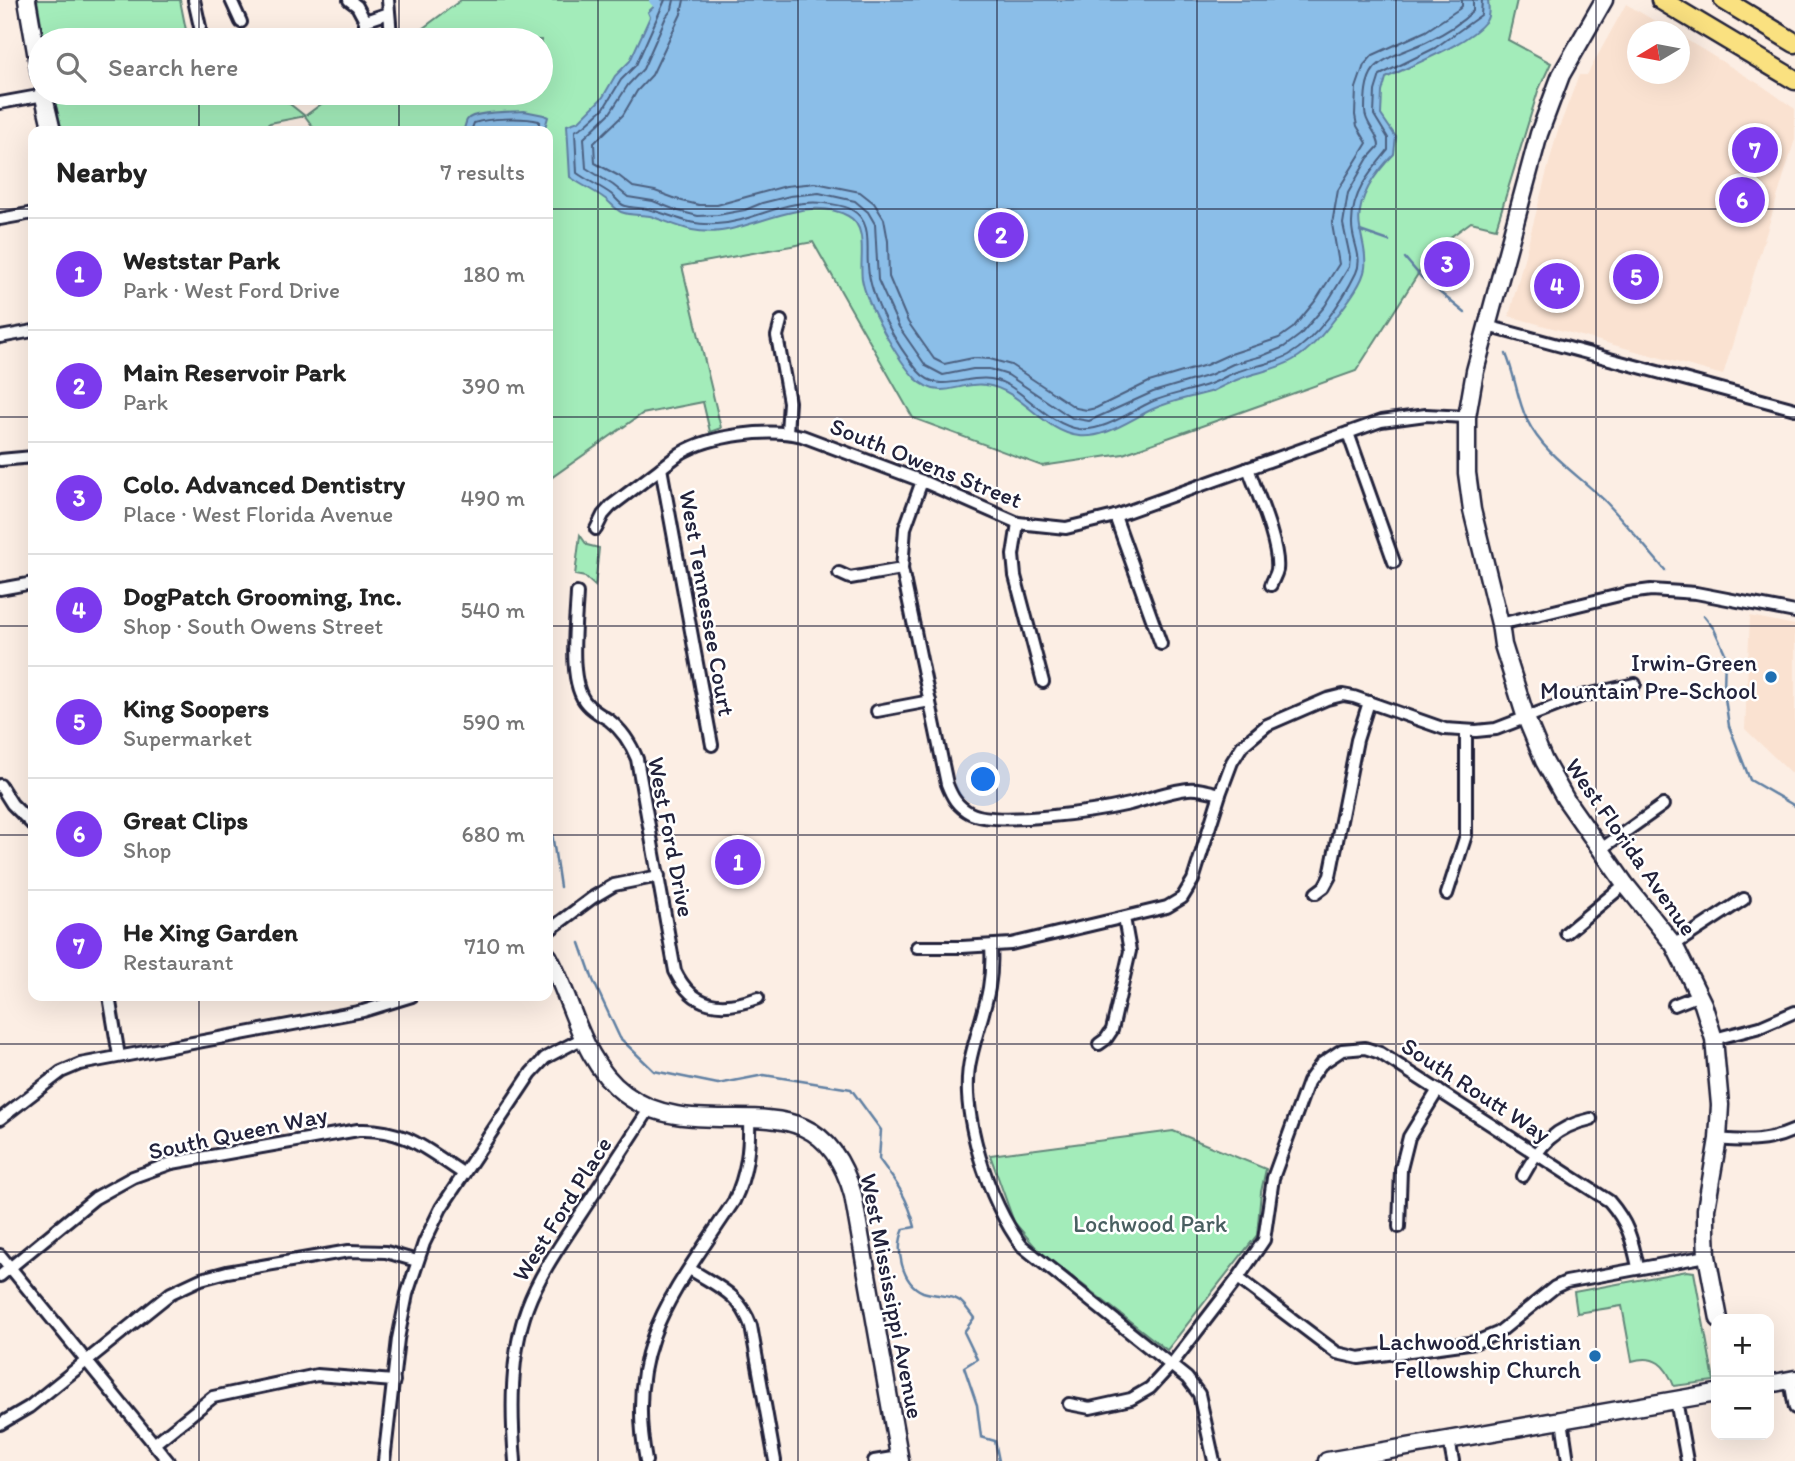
<!DOCTYPE html>
<meta charset="utf-8">
<style>
:root{--surface:#fff;--page:#f6f6f6;--text:#222;--muted:#767676;--line:#e0e0e0;--accent:#7c3aed}
body{margin:0;font-family:Itim,sans-serif;background:var(--page);color:var(--text)}
.controls{position:absolute;right:21px;bottom:21px;display:grid;overflow:hidden;border-radius:14px;box-shadow:0 7px 28px #0002}
.controls button{width:63px;height:63px;display:grid;place-items:center;padding:0;border:0;border-bottom:2px solid var(--line);background:var(--surface);color:var(--text);font:35px sans-serif}
.compass{position:absolute;left:1627px;top:21px;width:63px;height:63px;border-radius:50%;background:var(--surface);box-shadow:0 7px 28px #0002;rotate:260deg}
.you{position:absolute;left:984px;top:780px;width:24px;height:24px;margin:-18px;border:5px solid #fff;border-radius:50%;background:#1a73e8;box-shadow:0 0 0 10px #1a73e833}
.badge{display:grid;place-items:center;width:46px;height:46px;border-radius:50%;background:var(--accent);color:#fff;font-size:23px;font-weight:700}
.pin{position:absolute;translate:-50% -50%;border:4px solid #fff;box-shadow:0 2px 7px #0006}
.list{margin:0;padding:0;list-style:none}
h2{display:flex;justify-content:space-between;align-items:center;height:91px;margin:0;padding:0 28px;font-size:30px}
h2 small{font-size:23px;font-weight:400;color:var(--muted)}
.list li{display:grid;grid-template-columns:46px 1fr auto;gap:21px;align-items:center;box-sizing:border-box;height:112px;padding:0 28px;border-top:2px solid var(--line)}
.list b{display:block;font-size:26px;white-space:nowrap}
.list p{margin:0;font-size:23px;white-space:nowrap;color:var(--muted)}
.list em{font-size:23px;font-style:normal;color:var(--muted)}
.icon{flex:none;width:38px;height:38px;fill:none;stroke:currentColor;stroke-width:2;stroke-linecap:round;stroke-linejoin:round}
.map{position:relative;flex:none;width:1795px;height:1461px;overflow:hidden}
.search{position:absolute;background:var(--surface);box-shadow:0 7px 28px #0002;left:28px;top:28px;width:525px;height:77px;display:flex;align-items:center;gap:18px;box-sizing:border-box;padding:0 24px;border-radius:38px;color:var(--muted);font-size:26px}
.panel{position:absolute;background:var(--surface);box-shadow:0 7px 28px #0002;left:28px;top:126px;width:525px;height:875px;border-radius:14px}
.map>svg:first-child{display:block}
</style>
<div class="map">
<svg width="1795" height="1461" viewBox="0 0 1795 1461">
<rect width="100%" height="100%" fill="#fceee4"/>
<filter id="ink" filterUnits="userSpaceOnUse"><feTurbulence type="fractalNoise" baseFrequency=".0143" numOctaves="2"/><feDisplacementMap in="SourceGraphic" scale="14" xChannelSelector="R" yChannelSelector="G"/><feConvolveMatrix kernelMatrix="1 2 1 2 8 2 1 2 1" color-interpolation-filters="sRGB"/></filter>
<g filter="url(#ink)">
<g fill="#fae2d1">
<path d="M1626 4 1672 31 1638 32V74H1680V36L1764 87 1795 109V139L1723 375 1509 316 1557 133 1579 75H1587Z"/>
<path d="M1750 616 1795 625V777L1745 729Z"/>
</g>
<g fill="#a3ecba" stroke="#62877a" stroke-width="2">
<path d="M37 0H180L188 40H44Z"/>
<path d="M461 0H1517L1508 40 1551 63 1538 91 1496 228 1471 222 1434 249 1356 371 1123 454 1042 466 913 418 813 242 682 266 721 428 710 432 703 402 642 414 548 480V131H316L305 116 270 123 258 131H62L53 93H276L305 116 336 93H541V40H407Z"/>
<path d="M580 535 587 545 599 548 595 586 585 577 575 575Z"/>
<path d="M1173 1131 1266 1169 1261 1192 1257 1235 1167 1350 1038 1250 1014 1222 990 1155Z"/>
<path d="M1687 1271 1694 1272 1714 1381 1674 1386C1666 1365 1655 1354 1632 1361L1622 1306 1577 1313 1574 1292Z"/>
</g>
<g fill="#8bbee8" stroke="#6180a3" stroke-width="2">
<path d="M661 0H1488C1489 7 1490 15 1486 21 1467 45 1413 64 1386 78L1382 92 1381 115 1396 137 1394 154C1376 172 1355 200 1360 228 1362 242 1367 254 1365 268 1363 283 1346 304 1337 316 1324 333 1311 350 1293 360 1276 370 1257 372 1239 379 1230 382 1222 387 1213 391 1194 397 1172 400 1153 409 1131 419 1105 439 1079 436 1043 432 1022 390 986 385 959 381 941 402 916 379 898 361 866 304 862 279 859 260 869 227 848 216 809 195 760 226 721 231 692 235 675 224 650 216 641 214 630 216 621 212 615 209 610 202 604 198 593 190 581 185 570 177L567 125 579 121 603 97 615 76 630 61 650 17 648 12Z"/>
<path d="M524 111 544 115 548 117 544 131H463C464 130 466 121 467 120 472 111 513 112 524 111Z"/>
</g>
<g fill="none" stroke-linecap="round" stroke-linejoin="round">
<g stroke="#4c6080" stroke-width="2">
<path d="M665 0 636 65 621 80 604 108 584 126 575 131 577 173C588 181 600 186 611 194 615 197 619 203 623 205 631 209 643 207 651 210 675 216 689 226 716 224 757 222 785 196 831 204 837 205 846 206 852 210 873 222 866 246 868 266 870 299 897 346 918 371 943 400 974 365 1008 385 1030 398 1052 425 1079 429 1103 432 1130 412 1151 402 1170 394 1191 391 1210 384 1219 381 1227 375 1236 372 1253 366 1273 364 1289 355 1317 338 1342 302 1356 273 1364 257 1351 240 1352 223 1352 193 1370 172 1388 150V138L1374 115 1375 91 1380 75 1435 48 1481 15 1482 0"/>
<path d="M674 0 672 9 666 17 643 69 628 85 610 113 584 138 586 168 613 185 628 197 653 201 678 211 698 216 718 215 745 210 762 203 790 196 819 193 855 201 868 212 875 224 878 280 899 327 926 366 943 375 973 369H989L1008 375 1072 418 1089 421 1153 392 1210 375 1233 364 1262 356 1284 347 1300 335 1325 306 1349 267 1350 257 1343 224 1348 193 1368 158 1379 146C1379 133 1365 125 1365 111 1365 98 1365 80 1374 69 1383 57 1414 48 1428 41 1443 34 1461 23 1473 11V0"/>
<path d="M684 0 681 14 652 75 637 91 623 115 594 143 595 163 619 176 633 187 655 191 682 201 699 205H717L786 186 816 183 860 192 874 203 884 219 888 241 889 277 908 322 934 359 944 364 973 358 990 359 1011 365 1076 408 1087 410 1096 408 1149 382 1206 365 1228 355 1279 338 1293 328 1316 300 1339 264 1332 224 1338 190 1367 143 1357 126 1355 115 1356 88 1364 65 1373 55 1426 31 1459 9 1462 6V0"/>
<path d="M471 131 474 123C488 118 524 117 539 121V131"/>
</g>
<g stroke="#6180a3" stroke-width="2.5">
<path d="M1360 231 1389 241"/>
<path d="M1405 258 1421 277 1465 313"/>
<path d="M1506 354C1515 375 1517 399 1527 420 1544 455 1579 475 1605 501 1626 523 1645 547 1665 570"/>
<path d="M1704 616 1714 629 1725 653 1724 691 1729 726 1750 780 1795 806"/>
<path d="M548 821 552 833 560 887"/>
<path d="M580 943 593 980 620 1038 654 1071 718 1084 764 1075 851 1089 881 1130 879 1159C896 1182 908 1198 915 1227L904 1229C895 1248 901 1283 923 1292 934 1296 951 1294 960 1301 965 1305 970 1313 974 1318L964 1332 977 1359 964 1367 977 1405 981 1437 995 1441 999 1461"/>
</g>
<path stroke="#8bbee8" stroke-width="10" d="M654 0 657 3"/>
<g stroke="#22223b" stroke-width="16">
<g id="street">
<path d="M194 0 200 27"/>
<path d="M231 0 241 22"/>
<path d="M349 0 357 6 365 21 389 13"/>
<path d="M388 0 391 35"/>
<path d="M365 21V40"/>
<path d="M0 103 44 95"/>
<path d="M0 219 33 213"/>
<path d="M781 321 777 336 789 402 787 432"/>
<path d="M1487 326 1795 409"/>
<path d="M0 337 33 331"/>
<path d="M1348 433 1394 562"/>
<path d="M0 460 33 457"/>
<path d="M661 468 712 745"/>
<path d="M1248 468C1257 493 1280 545 1277 570 1276 575 1273 579 1271 585"/>
<path d="M922 481 905 528 902 569 947 784C952 797 957 806 970 813 997 827 1099 811 1130 804 1149 799 1168 791 1188 789 1198 788 1209 791 1220 794"/>
<path d="M1115 516 1161 644"/>
<path d="M1018 523 1013 555 1015 576 1043 682"/>
<path d="M596 529 603 515 611 506 681 453C711 435 768 428 802 436L922 481 1018 523 1066 528 1115 516 1381 421 1426 415 1467 417"/>
<path d="M839 573 850 578 902 569"/>
<path d="M0 589 33 583"/>
<path d="M577 593C576 621 567 683 587 704 593 711 601 715 609 720 622 730 631 744 637 759L675 971C693 1009 722 1011 758 998"/>
<path d="M1500 624 1628 593 1651 590 1696 593 1795 612"/>
<path d="M877 711 930 701"/>
<path d="M0 785 12 804 33 825"/>
<path d="M1601 849 1663 805"/>
<path d="M1316 893 1324 887 1330 876 1357 740 1369 702"/>
<path d="M1447 894 1466 835V731"/>
<path d="M548 931 592 898 614 885 659 876"/>
<path d="M1566 933 1625 884"/>
<path d="M1674 945 1744 899"/>
<path d="M991 946C994 992 981 1014 971 1057 958 1110 989 1204 1022 1246L1187 1378 1199 1394 1214 1461"/>
<path d="M917 947H962L1011 944 1167 907 1182 898 1193 880 1220 794 1232 762 1242 746 1267 725 1327 699 1343 695 1354 697 1445 729 1476 731 1496 729 1582 696 1635 684"/>
<path d="M109 996 119 1056"/>
<path d="M1674 1005 1699 995"/>
<path d="M1714 1039 1760 1027 1795 1012"/>
<path d="M1099 1044 1106 1039 1112 1030 1130 951 1124 918"/>
<path d="M0 1119 61 1072 80 1064 363 1011 412 996"/>
<path d="M1718 1139C1748 1142 1768 1142 1795 1130"/>
<path d="M1523 1176C1540 1145 1554 1127 1591 1119"/>
<path d="M1399 1227 1401 1169 1409 1137 1438 1090"/>
<path d="M0 1255 168 1461"/>
<path d="M690 1269C718 1287 739 1293 751 1326L775 1461"/>
<path d="M0 1276 95 1198 133 1177 172 1163 358 1130C405 1128 427 1150 464 1174"/>
<path d="M1238 1278 1337 1353 1359 1358 1476 1342 1498 1333 1555 1287 1566 1282 1707 1256"/>
<path d="M1790 1380 1795 1408"/>
<path d="M1676 1400 1687 1461"/>
<path d="M1069 1404 1090 1408 1131 1399 1150 1388 1171 1365 1238 1278 1264 1240 1273 1178 1308 1082 1321 1064 1342 1050 1365 1048 1380 1053 1609 1201C1628 1223 1632 1239 1638 1267"/>
<path d="M1562 1420 1568 1461"/>
<path d="M0 1424 29 1407 171 1293 201 1279 227 1272 349 1251 386 1252 417 1261"/>
<path d="M1449 1440 1453 1461"/>
<path d="M154 1444 213 1397 317 1375 394 1381"/>
<path d="M384 1461 398 1339 407 1294 424 1243 441 1208 531 1073 545 1058 583 1038"/>
<path d="M515 1461C511 1412 510 1355 527 1308 539 1275 561 1244 580 1215 603 1180 627 1144 650 1108"/>
<path d="M646 1461C624 1344 674 1293 734 1201 747 1174 750 1148 749 1118"/>
<path d="M874 1461 899 1457"/>
</g>
</g>
<g stroke="#22223b" stroke-width="21">
<g id="secondary">
<path d="M27 0 40 75"/>
<path d="M1604 0 1561 75 1539 134 1475 371 1467 417V473L1472 510 1500 624 1503 645 1526 718 1544 761 1566 800 1625 884 1674 945 1703 1004 1714 1039 1720 1105 1718 1139 1706 1209V1233L1707 1256 1719 1319"/>
<path d="M43 93 52 131"/>
<path d="M548 956C574 1002 580 1060 625 1094 705 1154 817 1065 853 1195L900 1461"/>
<path d="M1769 1384 1795 1379"/>
<path d="M1327 1461 1716 1393"/>
</g>
</g>
<g stroke="#22223b" stroke-width="23">
<g id="primary">
<path d="M1661 0 1795 80"/>
<path d="M1724 0 1795 43"/>
</g>
</g>
<use href="#street" stroke="#fff" stroke-width="10"/>
<use href="#secondary" stroke="#fff" stroke-width="16"/>
<use href="#primary" stroke="#fae180" stroke-width="18"/>
</g>
</g>
<path fill="none" stroke="#22223b" stroke-width="2" stroke-opacity="0.55" d="M199 0V40M399 0V40M598 0V1461M798 0V1461M997 0V1461M1197 0V1461M1396 0V1461M1596 0V1461M199 93V131M399 93V131M0 209H33M548 209H1795M0 417H33M548 417H1795M0 626H33M548 626H1795M0 835H33M548 835H1795M199 996V1461M399 996V1461M0 1044H1795M0 1252H1795"/>
<g fill="#1f6fb2" stroke="#fff" stroke-width="2.5">
<circle cx="1771" cy="677" r="7"/>
<circle cx="1595" cy="1356" r="7"/>
</g>
<g text-anchor="middle" stroke-width="5" stroke-linejoin="round" paint-order="stroke">
<g font-size="24" fill="#22223b" stroke="#fff">
<text transform="translate(926 463) rotate(22)" y="8">South Owens Street</text>
<text transform="translate(707 603) rotate(80)" y="8">West Tennessee Court</text>
<text transform="translate(671 837) rotate(79)" y="8">West Ford Drive</text>
<text transform="translate(1631 847) rotate(55)" y="8">West Florida Avenue</text>
<text transform="translate(1476 1090) rotate(33)" y="8">South Routt Way</text>
<text transform="translate(238 1133) rotate(-12)" y="8">South Queen Way</text>
<text transform="translate(562 1209) rotate(-58)" y="8">West Ford Place</text>
<text transform="translate(892 1296) rotate(79)" y="8">West Mississippi Avenue</text>
</g>
<g font-size="24" fill="#22223b" stroke="#fff" text-anchor="end">
<text x="1757" y="671">Irwin-Green<tspan x="1757" dy="28">Mountain Pre-School</tspan></text>
<text x="1581" y="1350">Lachwood Christian<tspan x="1581" dy="28">Fellowship Church</tspan></text>
</g>
<g font-size="24" fill="#495f61" stroke="#fff">
<text x="1150" y="1232">Lochwood Park</text>
</g>
</g>
</svg>
<div class="controls">
<button>+</button>
<button>−</button>
</div>
<svg class="compass" viewBox="-18 -18 36 36"><path d="M0-13l5 13h-10z" fill="#e53935"/><path d="M0 13l5-13h-10z" fill="#767676"/></svg>
<div class="you"></div>
<div class="pin badge" style="left:738px;top:862px">1</div>
<div class="pin badge" style="left:1001px;top:235px">2</div>
<div class="pin badge" style="left:1447px;top:264px">3</div>
<div class="pin badge" style="left:1557px;top:286px">4</div>
<div class="pin badge" style="left:1636px;top:277px">5</div>
<div class="pin badge" style="left:1742px;top:200px">6</div>
<div class="pin badge" style="left:1755px;top:150px">7</div>
<div class="search"><svg class="icon" aria-label="search" viewBox="0 0 24 24"><circle cx="10" cy="10" r="6"/><path d="M15 15l6 6"/></svg>Search here</div>
<section class="panel">
<h2>Nearby<small>7 results</small></h2>
<ul class="list">
<li><span class="badge">1</span><div><b>Weststar Park</b><p>Park · West Ford Drive</p></div><em>180 m</em></li>
<li><span class="badge">2</span><div><b>Main Reservoir Park</b><p>Park</p></div><em>390 m</em></li>
<li><span class="badge">3</span><div><b>Colo. Advanced Dentistry</b><p>Place · West Florida Avenue</p></div><em>490 m</em></li>
<li><span class="badge">4</span><div><b>DogPatch Grooming, Inc.</b><p>Shop · South Owens Street</p></div><em>540 m</em></li>
<li><span class="badge">5</span><div><b>King Soopers</b><p>Supermarket</p></div><em>590 m</em></li>
<li><span class="badge">6</span><div><b>Great Clips</b><p>Shop</p></div><em>680 m</em></li>
<li><span class="badge">7</span><div><b>He Xing Garden</b><p>Restaurant</p></div><em>710 m</em></li>
</ul>
</section>
</div>
